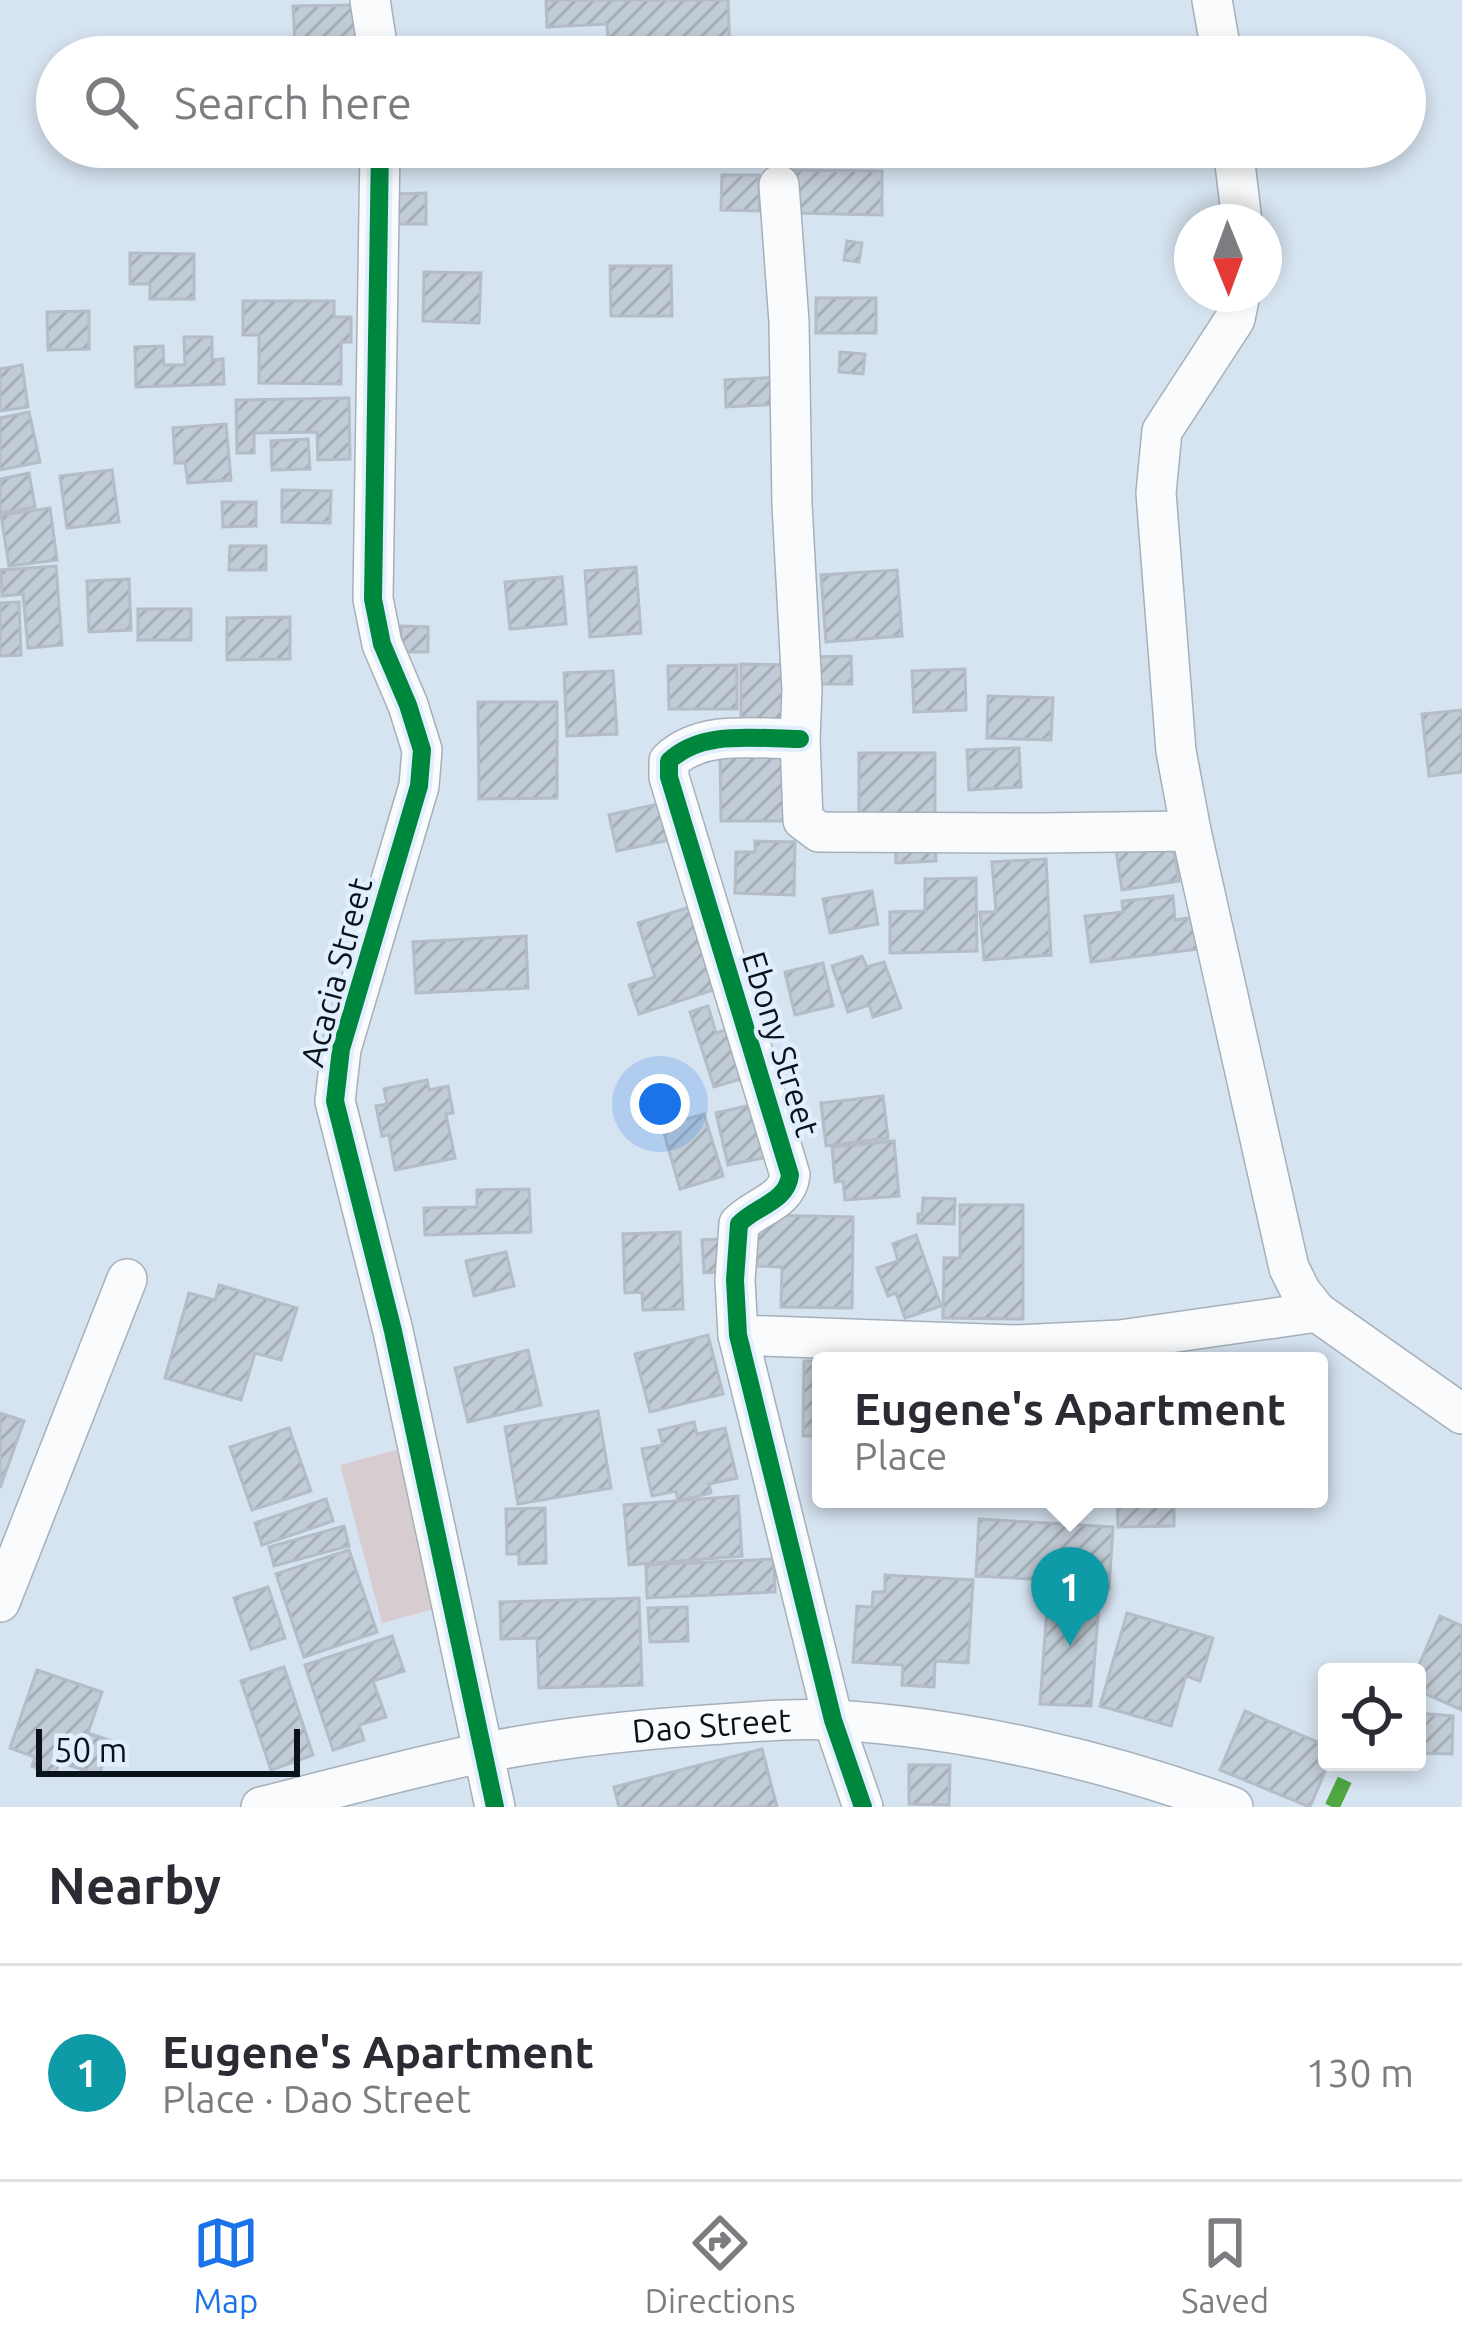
<!DOCTYPE html>
<meta charset="utf-8">
<style>
:root{--surface:#fff;--page:#f7f7f7;--text:#2b2b33;--muted:#7c7c81;--line:#e1e1e2;--accent:#1a73e8}
body{margin:0;font-family:Ubuntu,sans-serif;background:var(--page);color:var(--text)}
.controls{position:absolute;right:36px;bottom:36px;display:grid;overflow:hidden;border-radius:12px;box-shadow:0 6px 18px #0003}
.controls button{width:108px;height:108px;display:grid;place-items:center;padding:0;border:0;border-bottom:3px solid var(--line);background:var(--surface);color:var(--text);font:60px sans-serif}
.compass{position:absolute;left:1174px;top:204px;width:108px;height:108px;border-radius:50%;background:var(--surface);box-shadow:0 6px 18px #0003;rotate:179deg}
.scale{position:absolute;left:36px;bottom:30px;width:264px;box-sizing:border-box;padding-left:12px;border:6px solid #0a121a;border-top:0;font-size:33px;line-height:42px;white-space:nowrap;color:#0a121a;-webkit-text-stroke:9px #e1eefd;paint-order:stroke}
.you{position:absolute;left:660px;top:1104px;width:42px;height:42px;margin:-30px;border:9px solid #fff;border-radius:50%;background:#1a73e8;box-shadow:0 0 0 18px #1a73e833}
.badge{display:grid;place-items:center;width:78px;height:78px;border-radius:50%;background:var(--accent);color:#fff;font-size:39px;font-weight:700}
.pin{position:absolute;translate:-50% -99px;filter:drop-shadow(0 3px 6px #0008)}
.pin::after{content:'';position:absolute;top:63px;width:42px;height:36px;background:inherit;clip-path:polygon(0 0,100% 0,50% 100%)}
.popup{position:absolute;left:812px;top:1352px;width:516px;height:156px;box-sizing:border-box;display:grid;place-content:center;border-radius:12px;background:var(--surface);filter:drop-shadow(0 3px 9px #0005);font-size:39px;white-space:nowrap;color:var(--muted)}
.popup b{font-size:45px;color:var(--text)}
.popup::after{content:'';position:absolute;left:50%;top:100%;margin-left:-24px;border:24px solid transparent;border-top-color:var(--surface)}
.list{margin:0;padding:0;list-style:none}
h2{display:flex;justify-content:space-between;align-items:center;height:156px;margin:0;padding:0 48px;font-size:51px}
h2 small{font-size:39px;font-weight:400;color:var(--muted)}
.list li{display:grid;grid-template-columns:78px 1fr auto;gap:36px;align-items:center;box-sizing:border-box;height:216px;padding:0 48px;border-top:3px solid var(--line)}
.list b{display:block;font-size:45px;white-space:nowrap}
.list p{margin:0;font-size:39px;white-space:nowrap;color:var(--muted)}
.list em{font-size:39px;font-style:normal;color:var(--muted)}
.icon{flex:none;width:66px;height:66px;fill:none;stroke:currentColor;stroke-width:2;stroke-linecap:round;stroke-linejoin:round}
.map{position:relative;flex:none;width:1462px;height:1807px;overflow:hidden}
.search{position:absolute;background:var(--surface);box-shadow:0 6px 18px #0003;left:36px;right:36px;top:36px;height:132px;display:flex;align-items:center;gap:30px;box-sizing:border-box;padding:0 42px;border-radius:66px;color:var(--muted);font-size:45px}
.sheet{height:372px;background:var(--surface)}
nav{display:flex;justify-content:space-around;align-items:center;box-sizing:border-box;height:168px;border-top:3px solid var(--line);background:var(--surface);font-size:33px;color:var(--muted)}
nav a{display:grid;justify-items:center;gap:6px}
nav .on{color:var(--accent)}
.map>svg:first-child{display:block}
</style>
<div class="map">
<svg width="1462" height="1807" viewBox="0 0 1462 1807">
<defs>
<pattern id="building-hatch" width="6" height="6" patternUnits="userSpaceOnUse" patternTransform="scale(3)"><rect width="6" height="6" fill="#c2ccd6"/><path d="M-1 1l2-2M0 6l6-6M5 7l2-2" fill="none" stroke="#a5aeb7"/></pattern>
</defs>
<rect width="100%" height="100%" fill="#d6e3f0"/>
<path fill="#d7cdd1" d="M400 1449 442 1607 382 1623 340 1465Z"/>
<g fill="url(#building-hatch)" stroke="#b3bcc7" stroke-width="3">
<path d="M546 0H728L730 57H609L607 24 547 27Z"/>
<path d="M358 5 359 42 295 44 293 6Z"/>
<path d="M508 42 509 57H458V44Z"/>
<path d="M322 147H369L370 156 322 158Z"/>
<path d="M690 147H743L744 160 692 165Z"/>
<path d="M794 170 882 171V215L794 213Z"/>
<path d="M722 175H759V211L721 210Z"/>
<path d="M426 193V224H393V194Z"/>
<path d="M847 241 862 243 859 262 844 260Z"/>
<path d="M130 253 194 254V299H150V284H130Z"/>
<path d="M610 266H671L672 316H611Z"/>
<path d="M424 272 481 273 479 323 423 321Z"/>
<rect x="816" y="298" width="60" height="35"/>
<path d="M243 301H334V317H351V342H341V384L259 383V335H243Z"/>
<path d="M89 311V349L48 350 47 312Z"/>
<path d="M184 337H212V360L223 359 224 384 136 387 135 347 163 346 164 365H185Z"/>
<path d="M840 352 865 354 863 374 839 372Z"/>
<path d="M22 365 28 407 0 411V369Z"/>
<path d="M782 377 783 404 726 407 725 380Z"/>
<path d="M349 398 350 459 318 460 317 432 254 433V453H237L236 400Z"/>
<path d="M29 412 40 462 0 470V418Z"/>
<path d="M226 424 231 480 188 483 185 463H175L173 428Z"/>
<path d="M308 439 310 469 272 470 271 441Z"/>
<path d="M112 470 119 522 67 528 60 476Z"/>
<path d="M29 473 35 507 0 513V479Z"/>
<path d="M282 490 331 491 330 523 282 522Z"/>
<path d="M222 502H256V526L223 527Z"/>
<path d="M50 508 57 560 9 566 1 515Z"/>
<path d="M230 546H266V570H229Z"/>
<path d="M56 566 62 645 28 648 23 594 2 596 1 570Z"/>
<path d="M636 567 641 633 590 637 585 571Z"/>
<path d="M897 570 902 636 826 642 821 575Z"/>
<path d="M562 577 566 624 510 629 505 582Z"/>
<path d="M129 579 131 630 89 632 87 581Z"/>
<path d="M19 602 21 655 0 656V603Z"/>
<rect x="138" y="609" width="53" height="31"/>
<path d="M290 617V659L227 660V618Z"/>
<path d="M401 626 428 627V652H401Z"/>
<path d="M851 656 852 684H817L816 657Z"/>
<path d="M741 664 795 665 794 728 741 727Z"/>
<path d="M737 665V709H669L668 666Z"/>
<path d="M965 669 966 710 914 712 912 671Z"/>
<path d="M613 671 617 734 567 736 564 673Z"/>
<path d="M988 696 1053 698 1051 740 987 738Z"/>
<path d="M478 702H557V798L479 799Z"/>
<path d="M1462 710V772L1429 776 1422 714Z"/>
<path d="M1019 748 1021 787 969 790 967 750Z"/>
<path d="M788 749 789 821H721L720 750Z"/>
<path d="M859 753H935V814L859 815Z"/>
<path d="M667 802 674 839 617 851 609 815Z"/>
<path d="M755 841 795 842 794 895 735 893 736 852H755Z"/>
<path d="M935 841 936 861 896 863 895 842Z"/>
<path d="M1172 841 1179 881 1122 890 1116 850Z"/>
<path d="M1046 859 1051 955 984 960 980 912H996L992 862Z"/>
<path d="M976 878 977 951 890 953V912L925 911V879Z"/>
<path d="M872 891 878 924 830 933 823 899Z"/>
<path d="M1173 896 1175 920 1196 917 1199 949 1091 962 1085 916 1123 912 1122 901Z"/>
<path d="M696 905 722 987 639 1014 629 985 655 977 638 923Z"/>
<path d="M526 936 528 988 416 993 413 942Z"/>
<path d="M862 956 867 967 884 962 901 1008 873 1017 869 1005 848 1012 832 966Z"/>
<path d="M823 963 833 1006 795 1015 785 972Z"/>
<path d="M708 1006 716 1033 740 1026 755 1075 714 1087 690 1012Z"/>
<path d="M427 1080 429 1090 448 1086 453 1113 446 1114 455 1158 395 1170 389 1135 382 1136 376 1106 387 1104 384 1089Z"/>
<path d="M883 1096 888 1138 826 1146 821 1103Z"/>
<path d="M760 1103 772 1156 728 1165 716 1113Z"/>
<path d="M704 1114 723 1176 680 1189 662 1126Z"/>
<path d="M894 1141 899 1196 845 1200 843 1181 835 1182 832 1147Z"/>
<path d="M529 1189 531 1232 425 1235 424 1208 477 1207V1190Z"/>
<path d="M923 1198 955 1199 954 1224 918 1223V1214H922Z"/>
<path d="M960 1205H1023V1319L943 1318 944 1258H960Z"/>
<path d="M757 1215 853 1217 852 1308 781 1307 782 1267 757 1266Z"/>
<path d="M680 1232 683 1309 643 1310 642 1292 625 1293 623 1234Z"/>
<path d="M916 1235 941 1306 905 1318 896 1293 888 1296 877 1268 898 1261 893 1244Z"/>
<path d="M732 1238 734 1271 704 1273 702 1240Z"/>
<path d="M506 1252 514 1286 474 1296 466 1261Z"/>
<path d="M219 1285 297 1308 281 1360 255 1353 241 1400 165 1378 189 1293 215 1300Z"/>
<path d="M708 1335 723 1394 650 1412 635 1354Z"/>
<path d="M528 1350 541 1405 468 1422 455 1368Z"/>
<path d="M804 1361H821V1436H803Z"/>
<path d="M598 1411 611 1488 518 1504 505 1427Z"/>
<path d="M0 1413 24 1421 0 1488Z"/>
<path d="M694 1422 697 1434 725 1428 737 1478 709 1484 711 1493 678 1501 676 1491 652 1496 642 1449 663 1445 659 1430Z"/>
<path d="M289 1428 311 1491 252 1510 230 1447Z"/>
<path d="M738 1496 742 1556 629 1565 624 1505Z"/>
<path d="M326 1499 333 1521 262 1545 255 1523Z"/>
<path d="M1117 1499H1174V1526L1118 1527Z"/>
<path d="M545 1508 546 1563 519 1564V1554H507L506 1509Z"/>
<path d="M979 1519 1113 1527 1109 1589H1100L1091 1706 1040 1704 1049 1580 976 1576Z"/>
<path d="M344 1526 349 1546 274 1566 269 1547Z"/>
<path d="M349 1550 377 1632 304 1657 276 1574Z"/>
<path d="M774 1559 775 1592 647 1598 646 1565Z"/>
<path d="M885 1575 973 1580 968 1663 935 1661 934 1687 902 1685 903 1665 853 1662 857 1606 872 1607 873 1592H885Z"/>
<path d="M268 1587 285 1638 251 1649 234 1598Z"/>
<path d="M639 1598 642 1685 539 1688 537 1638 501 1639 500 1602Z"/>
<path d="M687 1607 688 1641 650 1642 648 1608Z"/>
<path d="M1127 1613 1213 1638 1200 1681 1186 1676 1171 1726 1100 1706Z"/>
<path d="M1440 1616 1462 1626V1710L1417 1690 1416 1672Z"/>
<path d="M392 1636 404 1671 373 1681 386 1717 359 1725 364 1740 333 1750 305 1665Z"/>
<path d="M284 1667 313 1755 271 1770 241 1681Z"/>
<path d="M37 1670 102 1692 88 1733 111 1741 99 1775 59 1762 55 1775 32 1766 35 1757 10 1748Z"/>
<path d="M1245 1711 1327 1746 1329 1762 1310 1807 1220 1770Z"/>
<path d="M1417 1713 1453 1716 1452 1754 1417 1753Z"/>
<path d="M762 1749 777 1807H619L614 1787Z"/>
<path d="M909 1765H950L949 1805 909 1804Z"/>
</g>
<g fill="none" stroke-linecap="round" stroke-linejoin="round">
<g stroke="#a6b0ba" stroke-width="42">
<g id="minor">
<path d="M370 0 379 57"/>
<path d="M1212 0 1222 57"/>
<path d="M380 147 373 599 382 644 408 705 422 750 419 786 341 1049 335 1101 393 1331 495 1807"/>
<path d="M1233 147 1242 222"/>
<path d="M779 185 789 322 792 504 802 690 800 739 803 820 819 832 1040 833 1191 831"/>
<path d="M1240 294 1235 319 1162 431 1156 493 1176 751 1191 831 1289 1268 1301 1292 1317 1312 1462 1414"/>
<path d="M800 739C757 739 702 729 669 761V777L790 1175C787 1202 756 1206 739 1224L735 1280 738 1335 833 1720 863 1807"/>
<path d="M738 1335 1014 1345 1120 1340 1317 1312"/>
<path d="M0 1602 127 1279"/>
<path id="s1" d="M261 1807C334 1789 408 1768 482 1753 556 1738 632 1730 707 1725 749 1722 792 1718 834 1720 967 1728 1109 1761 1233 1807"/>
</g>
</g>
<use href="#minor" stroke="#f9fbfd" stroke-width="39"/>
<path stroke="#50a842" stroke-width="15" stroke-dasharray="30 15" stroke-linecap="butt" d="M1332 1807 1353 1762"/>
<g stroke="#e1eefd" stroke-width="26">
<g id="cycleway">
<path d="M380 147 373 599 382 644 408 705 422 750 419 786 341 1049 335 1101 393 1331 495 1807"/>
<path d="M800 739C757 739 702 729 669 761V777L790 1175C787 1202 756 1206 739 1224L735 1280 738 1335 833 1720 863 1807"/>
</g>
</g>
<use href="#cycleway" stroke="#00873e" stroke-width="18"/>
</g>
<g text-anchor="middle" stroke-width="9" stroke-linejoin="round" paint-order="stroke">
<g font-size="33" fill="#0a121a" stroke="#e1eefd">
<text transform="translate(336 972) rotate(-75)" y="12">Acacia Street</text>
<text transform="translate(781 1044) rotate(73)" y="12">Ebony Street</text>
<text dy="12" stroke="none"><textPath href="#s1" startOffset="459">Dao Street</textPath></text>
</g>
</g>
</svg>
<div class="controls">
<button><svg class="icon" aria-label="locate" viewBox="0 0 24 24"><circle cx="12" cy="12" r="6"/><path d="M12 2v4M12 18v4M2 12h4M18 12h4"/></svg></button>
</div>
<svg class="compass" viewBox="-18 -18 36 36"><path d="M0-13l5 13h-10z" fill="#e53935"/><path d="M0 13l5-13h-10z" fill="#7c7c81"/></svg>
<div class="scale">50 m</div>
<div class="you"></div>
<div class="pin badge" style="left:1070px;top:1646px;background:#0f9aa8">1</div>
<div class="popup"><b>Eugene's Apartment</b>Place</div>
<div class="search"><svg class="icon" aria-label="search" viewBox="0 0 24 24"><circle cx="10" cy="10" r="6"/><path d="M15 15l6 6"/></svg>Search here</div>
</div>
<section class="sheet">
<h2>Nearby<small></small></h2>
<ul class="list">
<li><span class="badge" style="background:#0f9aa8">1</span><div><b>Eugene's Apartment</b><p>Place · Dao Street</p></div><em>130 m</em></li>
</ul>
</section>
<nav>
<a class="on"><svg class="icon" aria-label="map" viewBox="0 0 24 24"><path d="M3 6l6-2 6 2 6-2v14l-6 2-6-2-6 2zM9 4v14M15 6v14"/></svg>Map</a>
<a><svg class="icon" aria-label="directions" viewBox="0 0 24 24"><path d="M12 3l9 9-9 9-9-9zM9 14v-3h6M13 9l2 2-2 2"/></svg>Directions</a>
<a><svg class="icon" aria-label="saved" viewBox="0 0 24 24"><path d="M7 4h10v16l-5-4-5 4z"/></svg>Saved</a>
</nav>
